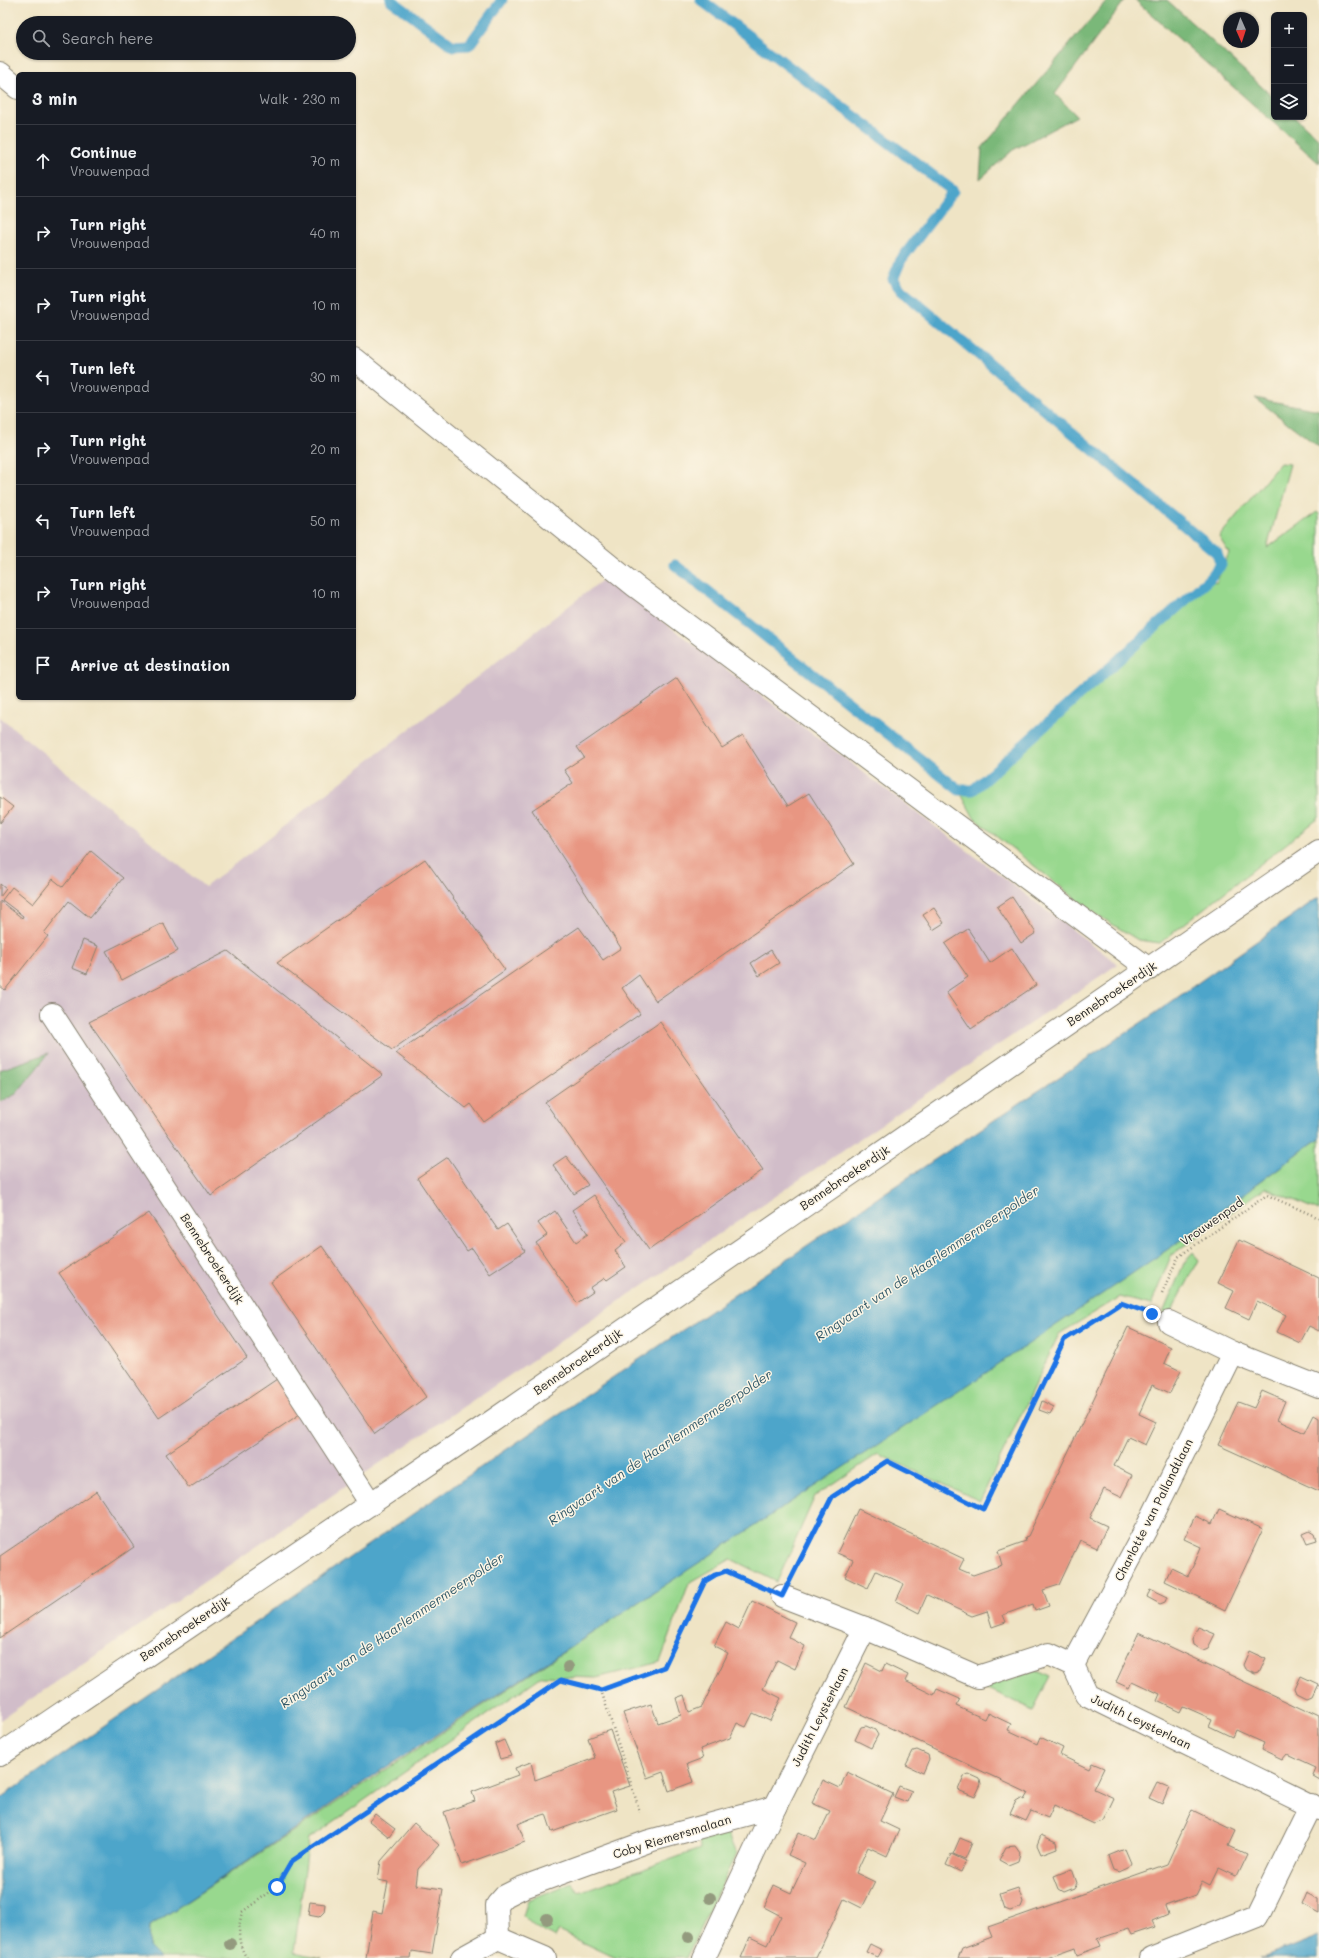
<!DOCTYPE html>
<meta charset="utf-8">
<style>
:root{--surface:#171b24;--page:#20242c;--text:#f1f3f6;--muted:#9ea1a6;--line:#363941}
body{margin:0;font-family:Mali,sans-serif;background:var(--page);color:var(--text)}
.controls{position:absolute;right:12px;top:12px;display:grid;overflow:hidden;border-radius:6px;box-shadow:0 1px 3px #0004}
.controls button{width:36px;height:36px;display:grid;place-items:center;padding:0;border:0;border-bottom:1px solid var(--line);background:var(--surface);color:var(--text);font:20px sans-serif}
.compass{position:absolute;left:1223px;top:12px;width:36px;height:36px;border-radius:50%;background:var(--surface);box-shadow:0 1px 3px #0004;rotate:177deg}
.stop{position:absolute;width:12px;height:12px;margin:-9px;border:3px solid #1a73e8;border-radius:50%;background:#fff}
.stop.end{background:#1a73e8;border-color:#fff;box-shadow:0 1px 4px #0008}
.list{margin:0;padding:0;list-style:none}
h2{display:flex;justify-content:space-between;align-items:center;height:52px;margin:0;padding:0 16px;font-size:17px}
h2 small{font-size:13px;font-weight:400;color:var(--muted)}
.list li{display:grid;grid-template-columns:26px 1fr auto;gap:12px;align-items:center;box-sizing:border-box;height:72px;padding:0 16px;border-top:1px solid var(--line)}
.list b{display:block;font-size:15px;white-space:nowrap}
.list p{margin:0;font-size:13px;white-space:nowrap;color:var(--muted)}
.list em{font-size:13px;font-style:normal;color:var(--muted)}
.icon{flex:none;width:22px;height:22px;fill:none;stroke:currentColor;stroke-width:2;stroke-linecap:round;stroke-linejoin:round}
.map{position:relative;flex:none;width:1319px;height:1958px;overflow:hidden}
.search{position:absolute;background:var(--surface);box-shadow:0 1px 3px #0004;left:16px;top:16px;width:340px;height:44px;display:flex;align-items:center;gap:10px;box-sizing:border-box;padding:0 14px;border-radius:22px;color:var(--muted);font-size:15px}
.panel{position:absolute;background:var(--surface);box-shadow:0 1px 3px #0004;left:16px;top:72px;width:340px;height:628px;border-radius:6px}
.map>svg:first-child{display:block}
</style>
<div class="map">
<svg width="1319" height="1958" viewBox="0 0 1319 1958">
<rect width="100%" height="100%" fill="#fcf5e5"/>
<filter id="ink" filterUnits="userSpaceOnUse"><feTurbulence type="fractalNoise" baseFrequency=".025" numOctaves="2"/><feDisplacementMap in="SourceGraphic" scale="8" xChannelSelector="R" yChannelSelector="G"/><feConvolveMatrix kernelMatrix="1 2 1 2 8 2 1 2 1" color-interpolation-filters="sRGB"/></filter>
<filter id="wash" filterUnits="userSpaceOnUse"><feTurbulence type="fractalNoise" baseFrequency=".012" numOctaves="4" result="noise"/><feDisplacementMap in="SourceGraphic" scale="16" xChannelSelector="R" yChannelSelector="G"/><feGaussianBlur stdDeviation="0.9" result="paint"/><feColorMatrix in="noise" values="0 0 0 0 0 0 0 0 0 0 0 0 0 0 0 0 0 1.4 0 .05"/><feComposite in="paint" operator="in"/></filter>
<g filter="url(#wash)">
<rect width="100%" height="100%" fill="#efe4c5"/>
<path fill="#d1bdc9" d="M605 578 1118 964 0 1720V717L205 887Z"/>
<g fill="#98d88e" stroke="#5a7a55">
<path d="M1280 463 1290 464 1267 548 1317 512 1319 514V818L1160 943 1138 940 1091 911 974 818 959 790H973L1209 579 1216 583 1229 553 1219 537Z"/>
<path d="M1319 1138V1211L1265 1188 1171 1256 1151 1305 1120 1297 1059 1334 980 1501 878 1454 815 1496 777 1582 731 1559 689 1583 660 1662 596 1678 542 1676 309 1839 294 1952 322 1958H160L149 1947 150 1926 745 1532 1183 1239Z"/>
<path d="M1193 1253 1199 1260 1170 1315 1163 1313 1184 1263Z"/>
<path d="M1034 1670 1050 1677 1033 1710 985 1688Z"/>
<path d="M726 1830 736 1854 686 1958H616L559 1931 555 1938 535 1927 523 1916 528 1900 572 1883 579 1892 700 1849 699 1836Z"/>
</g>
<g fill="#7ab879" stroke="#4b6a4a">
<path d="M1107 0H1125L1055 94 1077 116 1013 150 980 179 982 148Z"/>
<path d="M1135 0H1167L1274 98V117H1295L1319 139V163Z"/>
<path d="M1255 398 1319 410V447Z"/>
<path d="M49 1053 16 1094 0 1102V1070Z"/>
</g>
<g fill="#4ea5ca" stroke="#356073">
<path d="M1319 897V1138L1183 1239 977 1379 638 1603 382 1770 150 1926 149 1947 160 1958H0V1798L513 1445 886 1192 1154 1014Z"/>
<path d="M1319 1936V1958H1260L1265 1957Z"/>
</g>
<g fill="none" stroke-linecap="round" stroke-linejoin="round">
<g stroke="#4ea5ca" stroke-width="11">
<path d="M391 0 453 46 469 45 502 0"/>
<path d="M675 565 959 790H973L1209 579 1221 565 1217 553 901 290 893 279 901 260 953 191 701 0"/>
</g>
</g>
<g id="blocks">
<g fill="#e89682">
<path d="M677 678 722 748 743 735 788 806 809 793 854 864 656 1001 639 975 622 988 640 1014 484 1122 471 1104 466 1108 396 1053 579 927 603 960 621 948 532 810 573 783 564 770 584 757 577 747Z"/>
<path d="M0 797 13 807 0 823Z"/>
<path d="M91 851 123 878 90 918 69 901 44 933 48 936 5 990 0 986V901L22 918 23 916 2 900 12 887 33 904 53 879 63 887Z"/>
<path d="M425 859 505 970 392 1050 277 963Z"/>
<path d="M0 884 6 889 0 897Z"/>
<path d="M1012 897 1036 933 1021 943 997 907Z"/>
<path d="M934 908 944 923 933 930 923 915Z"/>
<path d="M163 923 178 951 122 980 106 951Z"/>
<path d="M968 929 990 963 1012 948 1036 985 971 1029 946 992 968 977 945 944Z"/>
<path d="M83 940 98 946 87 974 72 968Z"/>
<path d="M771 950 779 963 759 976 751 963Z"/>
<path d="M228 951 383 1075 211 1196 89 1022Z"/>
<path d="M660 1022 763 1170 649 1250 545 1102Z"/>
<path d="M566 1156 588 1185 574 1194 553 1165Z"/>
<path d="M448 1157 498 1230 507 1224 525 1251 490 1274 472 1248 467 1251 417 1178Z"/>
<path d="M594 1195 626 1242 615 1251 626 1267 607 1280 605 1278 590 1288 593 1292 577 1303 536 1243 547 1235 538 1223 555 1211 576 1242 588 1234 572 1210Z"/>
<path d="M149 1213 247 1358 159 1418 59 1273Z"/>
<path d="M1239 1240 1319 1278V1331L1309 1326 1300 1343 1277 1332 1286 1315 1257 1301 1249 1319 1226 1308 1234 1291 1218 1283Z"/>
<path d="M322 1246 426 1397 375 1434 271 1282Z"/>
<path d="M1128 1327 1171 1347 1164 1363 1181 1371 1170 1393 1152 1385 1139 1414 1156 1422 1145 1445 1128 1437 1114 1466 1132 1475 1121 1497 1104 1489 1090 1518 1107 1526 1097 1548 1080 1540 1059 1585 1043 1590 1049 1606 1035 1611 1033 1604 1003 1615 1006 1622 992 1627 987 1611 972 1616 927 1595 919 1613 896 1601 904 1584 876 1571 868 1588 845 1577 853 1560 837 1553 858 1509 964 1559 959 1569 973 1575 1002 1565 998 1551 1026 1541 1025 1537 1028 1536Z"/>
<path d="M277 1379 300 1414 189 1488 166 1454Z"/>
<path d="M1262 1391 1285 1401 1277 1420 1305 1433 1314 1415 1319 1418V1491L1218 1445 1238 1402 1254 1408Z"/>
<path d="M1042 1401 1054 1407 1050 1414 1039 1410Z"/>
<path d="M96 1491 134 1547 0 1638V1556Z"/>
<path d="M1219 1509 1263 1529 1225 1610 1165 1581 1171 1568 1188 1576 1195 1562 1201 1547 1184 1539 1195 1516 1212 1524Z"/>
<path d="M1310 1531 1315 1534 1317 1540 1307 1543 1303 1534Z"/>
<path d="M1150 1589 1167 1597 1165 1602 1160 1604 1147 1597Z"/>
<path d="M752 1601 795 1622 788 1637 805 1646 795 1669 777 1660 763 1689 781 1698 770 1721 753 1713 746 1727 737 1723 730 1738 700 1749 703 1758 687 1764 693 1782 669 1791 663 1772 647 1778 623 1713 651 1704 658 1723 681 1715 676 1698 684 1695 689 1712 702 1707 728 1653 714 1646 726 1622 739 1629Z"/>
<path d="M1198 1627 1215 1634 1208 1648 1203 1650 1193 1645 1192 1640Z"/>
<path d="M1139 1632 1319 1717V1778L1312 1774 1315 1767 1287 1754 1282 1760 1261 1750 1264 1743 1235 1730 1232 1737 1209 1726 1212 1719 1183 1706 1180 1712 1157 1701 1160 1694 1132 1681 1129 1688 1116 1682Z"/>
<path d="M1249 1651 1266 1659 1259 1673 1255 1674 1245 1669 1243 1665Z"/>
<path d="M866 1663 882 1671 885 1664 908 1675 905 1681 934 1695 937 1689 960 1699 956 1706 971 1713 985 1719 988 1713 1011 1724 1008 1730 1023 1737 1037 1744 1040 1737 1063 1748 1060 1755 1089 1769 1092 1763 1104 1768 1094 1789 1114 1798 1103 1821 1094 1824 1054 1805 1048 1818 1031 1811 1026 1821 1017 1817 1010 1814 1016 1801 1021 1798 1024 1800 1028 1793 846 1707Z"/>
<path d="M1301 1676 1318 1684 1312 1697 1307 1699 1297 1694 1295 1689Z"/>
<path d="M866 1726 875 1730 878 1735 871 1748 855 1740 861 1727Z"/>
<path d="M610 1730 630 1786 611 1792 617 1809 552 1832 546 1814 532 1818 518 1824 525 1842 462 1865 444 1812 475 1801 472 1792 518 1775 515 1768 531 1762 535 1780 595 1758 588 1738Z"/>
<path d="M504 1740 511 1756 500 1759 495 1744Z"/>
<path d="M917 1750 928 1755 929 1759 923 1773 906 1765 913 1751Z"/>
<path d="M847 1772 893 1794 880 1821 899 1830 887 1856 868 1847 856 1873 875 1882 862 1908 844 1899 816 1958H741L750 1937 767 1945 781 1916 764 1907 774 1885 791 1893 805 1863 788 1855 799 1832 816 1840 830 1811 812 1803 823 1780 840 1788Z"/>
<path d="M969 1774 980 1779 981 1784 975 1797 958 1790 964 1776Z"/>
<path d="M1157 1782 1169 1787 1162 1804 1149 1798Z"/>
<path d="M899 1786 912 1791 907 1802 894 1797Z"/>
<path d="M1192 1810 1236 1831 1229 1846 1246 1854 1235 1877 1218 1869 1210 1885 1202 1881 1195 1895 1165 1906 1168 1914 1152 1921 1155 1927 1131 1935 1128 1929 1098 1939 1101 1946 1077 1955 1075 1948 1047 1958H958L962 1948 992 1937 988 1927 1167 1864Z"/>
<path d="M375 1814 395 1829 389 1837 369 1821Z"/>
<path d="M414 1823 439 1845 418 1869 416 1885 443 1889 432 1954 412 1951 411 1958H366L373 1911 382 1913 388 1882 378 1880 381 1861Z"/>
<path d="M1041 1835 1056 1842 1057 1848 1041 1854 1037 1845Z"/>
<path d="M960 1838 972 1843 965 1859 953 1854Z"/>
<path d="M1015 1846 1020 1853 1018 1861 1008 1865 999 1860 1006 1847Z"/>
<path d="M1125 1849 1131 1863 1128 1868 1119 1872 1113 1870 1108 1856Z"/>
<path d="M951 1854 966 1861 961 1872 946 1865Z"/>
<path d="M1072 1869 1077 1883 1074 1888 1064 1892 1059 1889 1054 1876Z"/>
<path d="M1018 1888 1023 1902 1021 1907 1010 1911 1005 1909 1000 1894Z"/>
<path d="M1307 1891 1319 1897V1912L1302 1903Z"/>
<path d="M310 1902 325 1904 324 1912 319 1917 308 1915Z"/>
<path d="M870 1944 882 1950 878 1957 866 1952Z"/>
</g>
</g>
</g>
<g filter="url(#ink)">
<use href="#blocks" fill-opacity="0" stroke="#868070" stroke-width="1"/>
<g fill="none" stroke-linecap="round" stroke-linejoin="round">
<g stroke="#868070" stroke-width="24">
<g id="minor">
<path d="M0 73 18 88"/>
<path d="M354 359 635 586 1149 969"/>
<path d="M52 1014 371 1504"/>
<path d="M1169 1322 1233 1353 1319 1387"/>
<path d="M782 1596 865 1628"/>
<path d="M1073 1665 1146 1529 1233 1353"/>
<path d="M0 1755 488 1424 1319 851"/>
<path d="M498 1938 497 1905 505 1896 521 1888 649 1841 775 1807"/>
<path d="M498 1938 545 1958"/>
<path d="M462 1958 498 1938"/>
<path d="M704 1958 775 1807 865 1628 978 1677 1049 1654 1073 1665 1087 1695 1319 1809"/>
<path d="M1151 1958 1257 1916 1312 1804"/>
</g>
</g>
<g stroke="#868070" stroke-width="2.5" stroke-dasharray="1 3" stroke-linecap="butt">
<path d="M1162 1293 1178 1257 1267 1195 1319 1218"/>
<path d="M795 1570 832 1497 887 1461 983 1509 1064 1340 1121 1303 1143 1311"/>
<path d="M601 1690 640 1812"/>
<path d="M247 1958C237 1944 238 1929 242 1912L277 1887 292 1861 561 1680 601 1690 663 1667 705 1581 715 1575 726 1571 755 1584"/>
</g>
<use href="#minor" stroke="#fff" stroke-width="22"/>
</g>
<g fill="#939a7e">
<circle cx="568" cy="1667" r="6"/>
<circle cx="710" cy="1898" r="6"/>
<circle cx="547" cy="1919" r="6"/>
<circle cx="689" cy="1937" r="6"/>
<circle cx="230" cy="1944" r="6"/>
</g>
</g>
<g fill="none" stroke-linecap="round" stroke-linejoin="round" filter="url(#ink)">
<path stroke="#1a73e8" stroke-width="5" d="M277 1887 292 1861 561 1680 601 1690 664 1667 705 1581 715 1575 726 1571 782 1596 832 1497 887 1461 983 1509 1064 1340 1121 1303 1152 1314"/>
</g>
<g text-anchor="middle" stroke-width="3" stroke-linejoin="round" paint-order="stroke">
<g font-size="12" fill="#1c1c1c" stroke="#fcf5e5">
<text transform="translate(1112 994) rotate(-34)" y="4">Bennebroekerdijk</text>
<text transform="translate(845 1178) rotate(-34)" y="4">Bennebroekerdijk</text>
<text transform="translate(1212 1222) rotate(-35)" y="4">Vrouwenpad</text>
<text transform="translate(212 1259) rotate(57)" y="4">Bennebroekerdijk</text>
<text transform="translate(578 1362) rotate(-35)" y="4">Bennebroekerdijk</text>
<text transform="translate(1154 1510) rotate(-63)" y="4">Charlotte van Pallandtlaan</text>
<text transform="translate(185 1629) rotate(-34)" y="4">Bennebroekerdijk</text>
<text transform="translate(820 1717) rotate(-63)" y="4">Judith Leysterlaan</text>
<text transform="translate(1141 1722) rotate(26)" y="4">Judith Leysterlaan</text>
<text transform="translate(672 1837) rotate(-17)" y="4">Coby Riemersmalaan</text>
</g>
<g font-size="13" font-style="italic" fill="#325a6a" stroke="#fcf5e5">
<text transform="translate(927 1263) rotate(-34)" y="5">Ringvaart van de Haarlemmermeerpolder</text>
<text transform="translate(660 1447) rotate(-34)" y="5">Ringvaart van de Haarlemmermeerpolder</text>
<text transform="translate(392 1630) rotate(-34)" y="5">Ringvaart van de Haarlemmermeerpolder</text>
</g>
</g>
</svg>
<div class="controls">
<button>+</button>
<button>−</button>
<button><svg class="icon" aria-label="layers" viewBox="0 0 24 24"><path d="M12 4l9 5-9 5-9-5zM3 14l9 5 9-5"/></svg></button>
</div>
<svg class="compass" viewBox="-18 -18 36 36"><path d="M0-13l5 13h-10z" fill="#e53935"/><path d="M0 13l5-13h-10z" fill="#9ea1a6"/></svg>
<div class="stop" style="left:277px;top:1887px"></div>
<div class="stop end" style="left:1152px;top:1314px"></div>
<div class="search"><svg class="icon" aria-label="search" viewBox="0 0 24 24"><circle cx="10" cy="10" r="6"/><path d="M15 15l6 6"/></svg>Search here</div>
<section class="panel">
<h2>3 min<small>Walk · 230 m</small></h2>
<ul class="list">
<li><svg class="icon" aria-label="ahead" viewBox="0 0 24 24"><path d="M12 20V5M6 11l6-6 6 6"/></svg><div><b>Continue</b><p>Vrouwenpad</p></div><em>70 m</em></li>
<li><svg class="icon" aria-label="right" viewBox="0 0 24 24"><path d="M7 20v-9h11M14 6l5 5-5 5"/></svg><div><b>Turn right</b><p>Vrouwenpad</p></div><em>40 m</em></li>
<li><svg class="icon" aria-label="right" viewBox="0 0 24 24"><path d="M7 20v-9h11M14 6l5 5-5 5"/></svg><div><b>Turn right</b><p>Vrouwenpad</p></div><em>10 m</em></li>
<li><svg class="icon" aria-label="left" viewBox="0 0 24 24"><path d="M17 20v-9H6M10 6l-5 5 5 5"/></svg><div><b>Turn left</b><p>Vrouwenpad</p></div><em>30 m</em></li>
<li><svg class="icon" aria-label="right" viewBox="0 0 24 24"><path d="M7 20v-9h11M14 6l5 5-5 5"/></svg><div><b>Turn right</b><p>Vrouwenpad</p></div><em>20 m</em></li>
<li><svg class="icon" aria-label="left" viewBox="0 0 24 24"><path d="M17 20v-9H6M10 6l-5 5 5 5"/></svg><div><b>Turn left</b><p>Vrouwenpad</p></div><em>50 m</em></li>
<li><svg class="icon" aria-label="right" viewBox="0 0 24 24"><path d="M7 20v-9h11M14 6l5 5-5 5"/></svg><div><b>Turn right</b><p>Vrouwenpad</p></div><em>10 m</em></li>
<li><svg class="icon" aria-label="arrive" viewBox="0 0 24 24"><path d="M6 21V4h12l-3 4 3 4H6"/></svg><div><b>Arrive at destination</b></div></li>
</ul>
</section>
</div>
